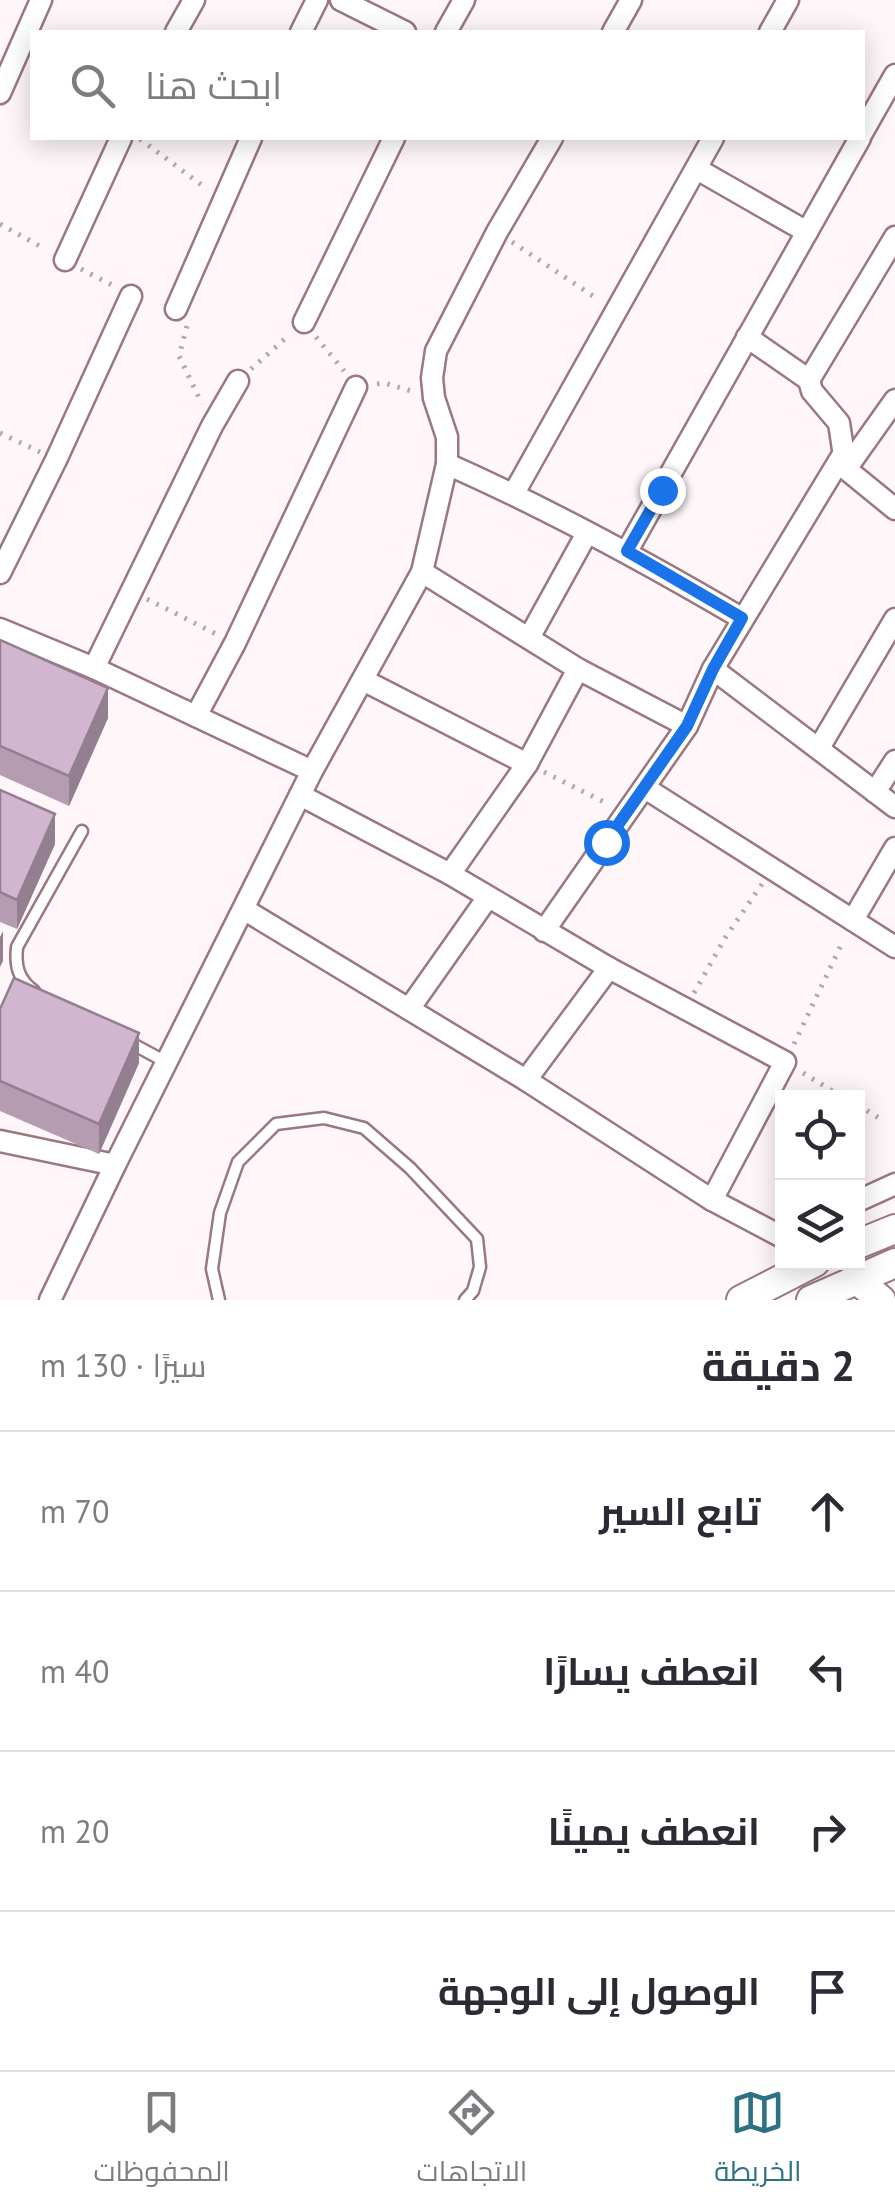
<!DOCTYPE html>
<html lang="ar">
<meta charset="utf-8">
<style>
:root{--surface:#fff;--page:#f7f7f7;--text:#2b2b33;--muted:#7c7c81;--line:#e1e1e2;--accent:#2d7281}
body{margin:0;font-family:"PT Sans",Cairo,sans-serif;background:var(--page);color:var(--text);direction:rtl}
.controls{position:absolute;right:30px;bottom:30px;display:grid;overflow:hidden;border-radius:0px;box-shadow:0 5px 25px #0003}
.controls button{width:90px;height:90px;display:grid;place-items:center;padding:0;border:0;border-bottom:2px solid var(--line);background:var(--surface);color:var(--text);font:50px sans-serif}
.stop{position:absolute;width:30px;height:30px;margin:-22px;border:8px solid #1a73e8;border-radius:50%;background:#fff}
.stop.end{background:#1a73e8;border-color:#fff;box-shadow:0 2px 10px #0008}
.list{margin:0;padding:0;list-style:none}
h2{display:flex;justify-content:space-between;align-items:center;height:130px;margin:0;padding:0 40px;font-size:42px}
h2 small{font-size:32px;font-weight:400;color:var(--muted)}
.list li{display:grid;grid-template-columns:65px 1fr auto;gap:30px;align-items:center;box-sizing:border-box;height:160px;padding:0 40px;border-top:2px solid var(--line)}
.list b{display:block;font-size:38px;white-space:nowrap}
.list em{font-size:32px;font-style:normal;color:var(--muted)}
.icon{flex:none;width:55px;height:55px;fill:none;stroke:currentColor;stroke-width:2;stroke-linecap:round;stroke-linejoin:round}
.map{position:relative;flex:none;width:895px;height:1300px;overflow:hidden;direction:ltr}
.search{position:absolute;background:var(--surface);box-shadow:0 5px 25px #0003;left:30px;right:30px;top:30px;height:110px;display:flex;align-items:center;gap:25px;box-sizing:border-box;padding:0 35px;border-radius:0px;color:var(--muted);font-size:38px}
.sheet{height:770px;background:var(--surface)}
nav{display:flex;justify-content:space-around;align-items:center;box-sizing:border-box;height:140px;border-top:2px solid var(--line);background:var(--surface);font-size:28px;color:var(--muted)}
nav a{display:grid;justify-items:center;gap:5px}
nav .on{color:var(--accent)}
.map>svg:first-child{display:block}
</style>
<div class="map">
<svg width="895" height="1300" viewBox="0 0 895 1300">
<rect width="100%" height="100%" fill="#fef6f8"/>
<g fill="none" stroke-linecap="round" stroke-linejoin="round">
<g stroke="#9b7781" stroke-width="15">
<g id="lane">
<path d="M34 991C18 979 15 966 17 947L82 831"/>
<path d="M129 1042 166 1062"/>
<path d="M219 1300 212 1269 220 1213 238 1162 276 1124 324 1118 364 1128 410 1168 477 1239 480 1267 473 1291 465 1300"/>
</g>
</g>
<g stroke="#9b7781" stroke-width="25">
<g id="street">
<path d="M341 0 405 32"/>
<path d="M176 32 194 0"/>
<path d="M301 32 317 0"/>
<path d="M446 32 464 0"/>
<path d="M613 32 631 0"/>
<path d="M770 32 788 0"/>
<path d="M0 93 41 0"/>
<path d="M862 133 895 75"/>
<path d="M697 169 807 232"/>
<path d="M65 260 121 138"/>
<path d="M176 309 251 138"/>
<path d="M304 322 394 138"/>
<path d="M747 337 809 380 812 391 839 423 846 469 895 509"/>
<path d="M809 380 895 237"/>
<path d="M447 464C549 509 646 562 743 619"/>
<path d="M846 469 895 400"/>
<path d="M514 493 713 138"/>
<path d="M627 551 860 138"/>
<path d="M422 572 578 669 687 726"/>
<path d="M0 573 56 460 131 296"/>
<path d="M0 629 94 668 312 771"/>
<path d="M529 638 587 533"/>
<path d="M94 668 212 426 238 381"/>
<path d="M713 669 895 807"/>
<path d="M363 680 527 764"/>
<path d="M196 716 235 643 356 387"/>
<path d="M819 748 895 619"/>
<path d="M645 788 895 947"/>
<path d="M875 792 895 761"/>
<path d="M300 795 450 874 609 968 785 1062 712 1200"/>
<path d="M450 874 527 764 578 669"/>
<path d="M245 910 526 1080 712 1200 782 1237"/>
<path d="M853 920 895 848"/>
<path d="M544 931 687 726 713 669 842 456"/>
<path d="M409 1009 488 897"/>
<path d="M526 1080 609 968"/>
<path d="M0 1141 115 1165 50 1300"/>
<path d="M115 1165 312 771 422 572 447 464V437L434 398 432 378 436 351 497 232 552 138"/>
<path d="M858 1201 895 1184"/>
</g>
</g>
<g stroke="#9b7781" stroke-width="32">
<g id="secondary">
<path d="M858 1244 895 1229"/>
<path d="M855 1278 881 1300"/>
<path d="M741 1300 815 1262"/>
<path d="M811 1300 895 1263"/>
</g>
</g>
<g stroke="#b2a7aa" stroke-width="5" stroke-dasharray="2.5 8" stroke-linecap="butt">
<path d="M140 139 207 189"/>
<path d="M0 224 45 249"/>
<path d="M512 242 599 300"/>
<path d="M81 269 116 287"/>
<path d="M187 326 179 356 202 404"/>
<path d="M316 337 344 371"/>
<path d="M251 369 288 336"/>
<path d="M377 384 384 383 415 392"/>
<path d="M0 433 40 452"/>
<path d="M147 599 218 635"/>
<path d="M544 772 606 803"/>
<path d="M694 993 725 938 762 884"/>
<path d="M794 1044 843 941"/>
<path d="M803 1073 844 1098"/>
<path d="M858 1105 879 1118"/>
</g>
<use href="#lane" stroke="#fff" stroke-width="10"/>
<use href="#street" stroke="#fff" stroke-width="20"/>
<use href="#secondary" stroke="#fff" stroke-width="28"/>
</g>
<g fill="#b59cb1">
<path d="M0 640 108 718 69 806 0 775Z"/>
<path d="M0 790 55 844 17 929 0 922Z"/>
<path d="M0 1009 139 1063 99 1154 0 1111Z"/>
</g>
<g fill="#937f90">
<path d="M108 688V718L69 806V776Z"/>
<path d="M55 814V844L17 929V900Z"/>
<path d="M3 931V961L0 967V937Z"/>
<path d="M139 1033V1063L99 1154V1124Z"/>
</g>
<g fill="#d2b5ce" stroke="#937f90" stroke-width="2.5">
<path d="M0 640 108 688 69 776 0 746Z"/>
<path d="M0 790 55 814 17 900 0 892Z"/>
<path d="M14 978 139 1033 99 1124 0 1081V1009Z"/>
</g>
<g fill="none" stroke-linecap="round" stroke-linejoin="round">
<path stroke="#1a73e8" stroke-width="12" d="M606 842 687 726 713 669 742 618 627 551 662 490"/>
</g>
</svg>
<div class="controls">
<button><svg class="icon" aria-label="locate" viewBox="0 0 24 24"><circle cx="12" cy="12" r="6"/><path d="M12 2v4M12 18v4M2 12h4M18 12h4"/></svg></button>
<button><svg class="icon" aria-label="layers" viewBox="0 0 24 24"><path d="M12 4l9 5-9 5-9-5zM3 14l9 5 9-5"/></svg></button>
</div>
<div class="stop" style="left:606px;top:842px"></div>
<div class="stop end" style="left:662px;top:490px"></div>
<div class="search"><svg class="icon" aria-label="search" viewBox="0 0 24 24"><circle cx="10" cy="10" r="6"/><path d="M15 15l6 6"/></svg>ابحث هنا</div>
</div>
<section class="sheet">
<h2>2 دقيقة<small>سيرًا · 130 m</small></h2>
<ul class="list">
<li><svg class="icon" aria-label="ahead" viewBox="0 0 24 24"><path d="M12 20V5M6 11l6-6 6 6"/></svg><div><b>تابع السير</b></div><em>70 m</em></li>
<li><svg class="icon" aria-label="left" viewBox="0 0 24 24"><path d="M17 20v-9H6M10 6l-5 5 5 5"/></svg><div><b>انعطف يسارًا</b></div><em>40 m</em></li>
<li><svg class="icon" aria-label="right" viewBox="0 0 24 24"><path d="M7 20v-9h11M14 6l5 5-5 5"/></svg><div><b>انعطف يمينًا</b></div><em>20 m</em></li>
<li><svg class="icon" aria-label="arrive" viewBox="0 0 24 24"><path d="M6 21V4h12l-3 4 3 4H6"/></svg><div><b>الوصول إلى الوجهة</b></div></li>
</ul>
</section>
<nav>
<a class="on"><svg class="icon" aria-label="map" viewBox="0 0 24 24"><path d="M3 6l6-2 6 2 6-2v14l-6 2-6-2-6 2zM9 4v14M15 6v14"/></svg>الخريطة</a>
<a><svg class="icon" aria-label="directions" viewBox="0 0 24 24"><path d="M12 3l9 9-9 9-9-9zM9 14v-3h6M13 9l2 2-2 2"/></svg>الاتجاهات</a>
<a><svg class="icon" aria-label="saved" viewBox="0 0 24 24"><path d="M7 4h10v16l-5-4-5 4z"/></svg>المحفوظات</a>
</nav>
